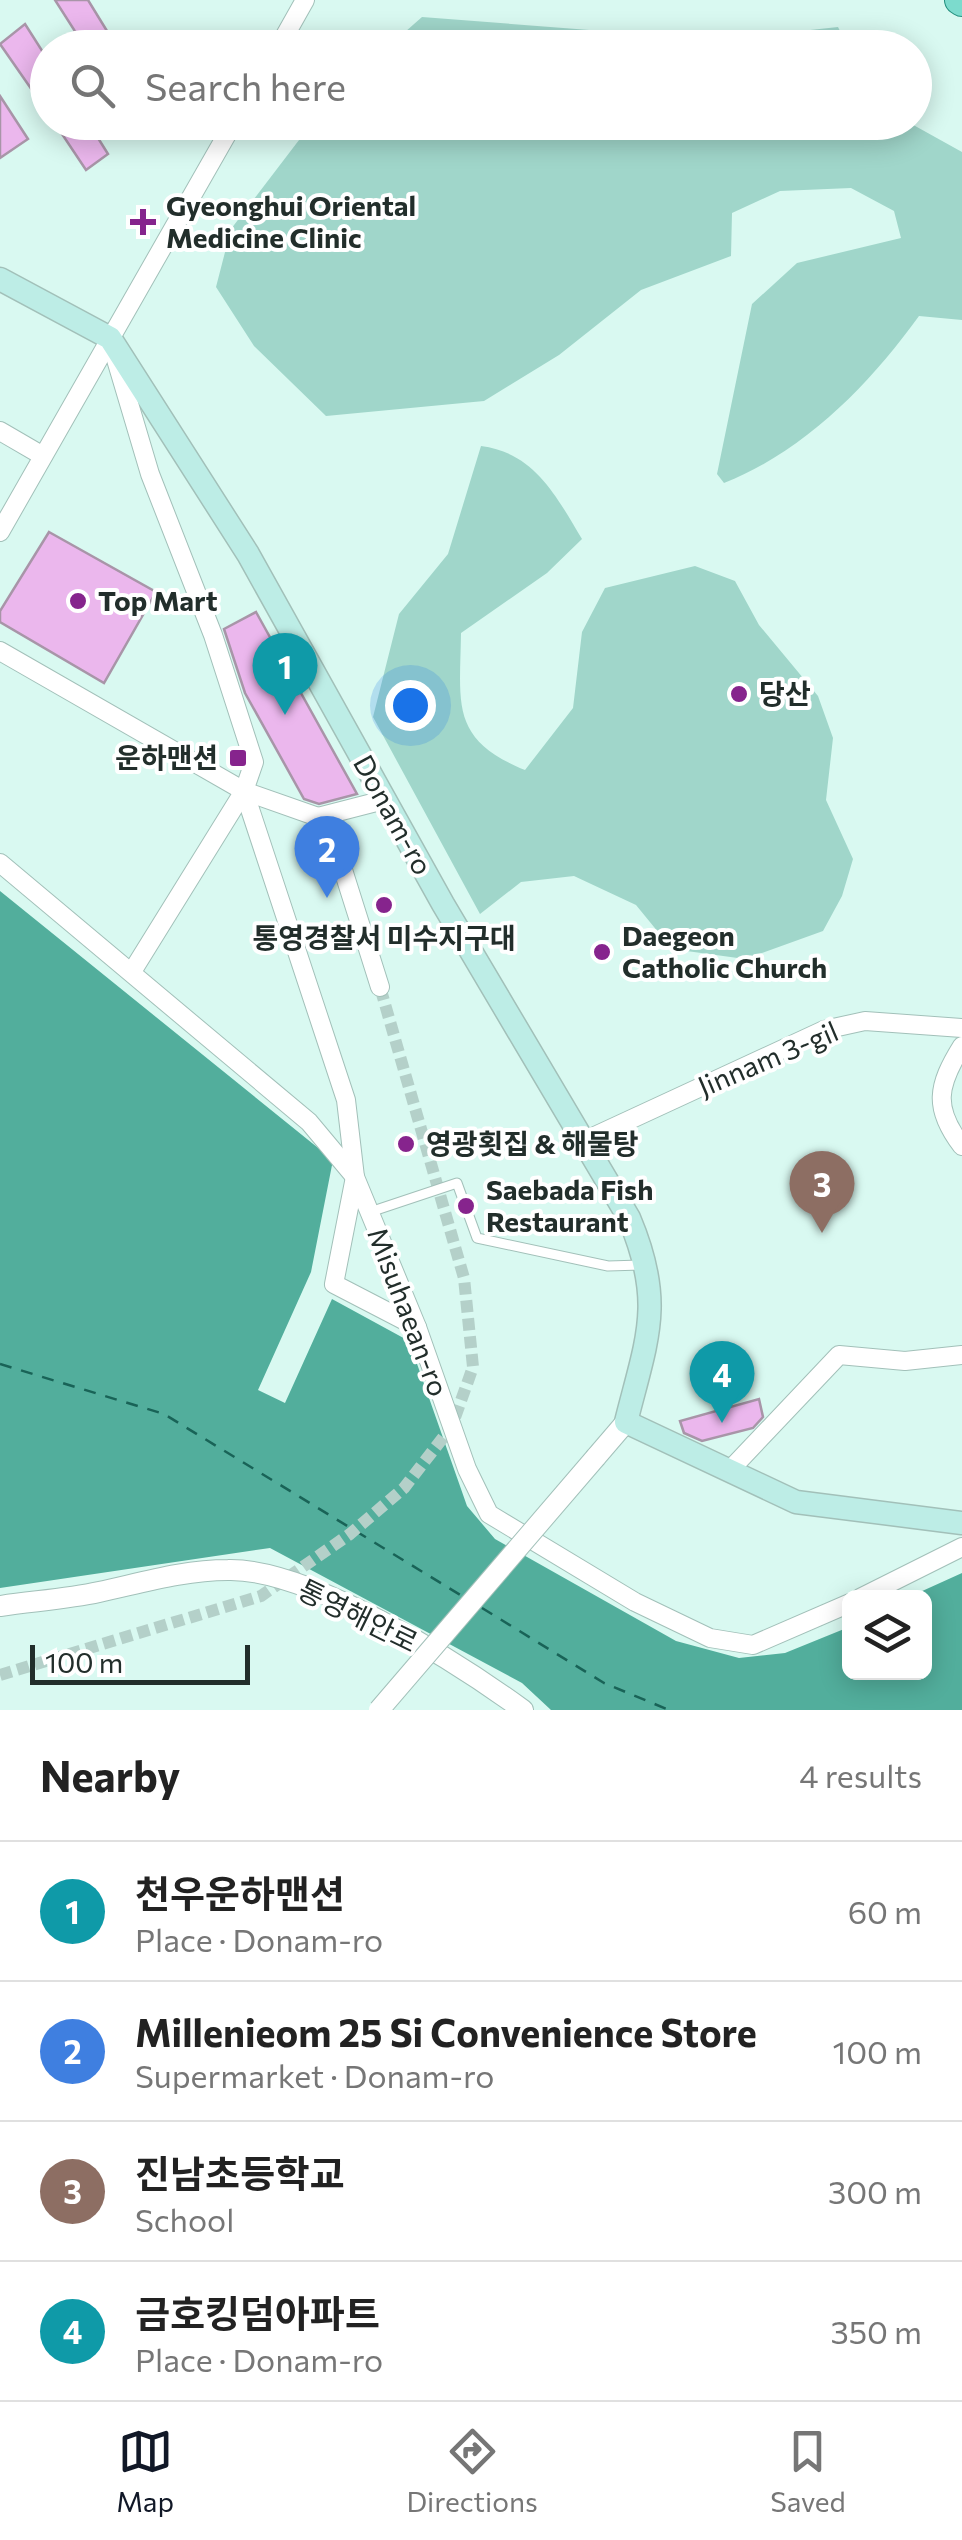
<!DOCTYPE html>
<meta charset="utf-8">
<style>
:root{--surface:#fff;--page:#f2f2f2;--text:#222;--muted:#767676;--line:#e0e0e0;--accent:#111827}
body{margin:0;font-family:Commissioner,"Noto Sans KR",sans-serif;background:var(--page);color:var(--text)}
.controls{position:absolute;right:30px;bottom:30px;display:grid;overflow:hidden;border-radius:15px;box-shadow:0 5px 25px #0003}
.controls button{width:90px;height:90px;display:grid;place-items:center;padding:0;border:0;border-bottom:2px solid var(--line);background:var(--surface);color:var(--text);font:50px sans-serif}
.scale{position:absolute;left:30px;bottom:25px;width:220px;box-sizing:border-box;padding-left:10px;border:5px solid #222e2b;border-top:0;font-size:28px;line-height:35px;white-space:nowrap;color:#222e2b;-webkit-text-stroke:8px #fff;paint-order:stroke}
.you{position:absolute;left:410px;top:705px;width:35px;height:35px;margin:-25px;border:8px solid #fff;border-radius:50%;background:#1a73e8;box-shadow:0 0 0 15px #1a73e833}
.badge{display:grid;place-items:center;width:65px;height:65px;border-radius:50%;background:var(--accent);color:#fff;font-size:32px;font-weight:700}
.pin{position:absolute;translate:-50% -82px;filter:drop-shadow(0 2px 5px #0008)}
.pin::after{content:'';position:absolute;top:52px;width:35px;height:30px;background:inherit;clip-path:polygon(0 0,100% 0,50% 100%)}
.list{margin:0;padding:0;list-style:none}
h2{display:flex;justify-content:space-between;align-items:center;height:130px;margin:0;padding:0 40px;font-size:42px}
h2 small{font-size:32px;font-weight:400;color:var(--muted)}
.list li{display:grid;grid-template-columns:65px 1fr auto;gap:30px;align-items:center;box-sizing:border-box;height:140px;padding:0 40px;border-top:2px solid var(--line)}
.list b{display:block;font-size:38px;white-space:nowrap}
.list p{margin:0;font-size:32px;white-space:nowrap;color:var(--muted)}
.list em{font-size:32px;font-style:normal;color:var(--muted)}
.icon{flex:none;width:55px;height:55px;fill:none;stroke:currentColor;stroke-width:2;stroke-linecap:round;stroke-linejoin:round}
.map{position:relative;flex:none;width:962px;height:1710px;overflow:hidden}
.search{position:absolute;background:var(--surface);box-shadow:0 5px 25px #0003;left:30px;right:30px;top:30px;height:110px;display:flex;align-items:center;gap:25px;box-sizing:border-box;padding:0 35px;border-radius:55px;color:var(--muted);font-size:38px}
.sheet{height:690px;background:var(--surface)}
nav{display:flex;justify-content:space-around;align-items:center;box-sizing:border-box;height:140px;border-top:2px solid var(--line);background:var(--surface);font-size:28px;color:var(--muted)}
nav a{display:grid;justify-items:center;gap:5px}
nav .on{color:var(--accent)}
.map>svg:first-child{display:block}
</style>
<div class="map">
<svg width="962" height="1710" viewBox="0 0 962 1710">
<rect width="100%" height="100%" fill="#d9f9f1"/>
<g fill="#a0d6ca">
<path d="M422 17 719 40 838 27 848 47H388Z"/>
<path d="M908 122 962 152V320L919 316C869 385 805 451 724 483L717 474 752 304 797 263 901 238 894 211 851 188 780 191 732 213 731 256 641 290 559 355 484 401 326 416 254 346 216 287 231 229 312 123Z"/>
<path d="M481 446C535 453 556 496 582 539L547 573 461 633C460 705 450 739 525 770L573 708 582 632 605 588 695 566 735 581 759 625 818 696 833 738 826 800 853 859 842 896 823 931 745 959 672 949 636 905 574 876 521 882 480 914 373 717 399 614 448 554Z"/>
</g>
<path fill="#52ae9c" d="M0 891 333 1160 311 1272 258 1390 285 1403 332 1299 409 1341 467 1506 495 1539 676 1641 739 1658 785 1653 849 1627 850 1672H924V1598L909 1597 962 1573V1710H551L522 1683 270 1548 0 1588Z"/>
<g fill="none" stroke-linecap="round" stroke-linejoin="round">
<g stroke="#196357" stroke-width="2.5" stroke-dasharray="12 10" stroke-linecap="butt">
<path d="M0 1364 164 1414 462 1596"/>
<path d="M482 1608 604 1683 669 1710"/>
</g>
</g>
<g fill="#ebb7ed" stroke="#a895a8" stroke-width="2.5">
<path d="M55 0H88L107 31 85 47Z"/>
<path d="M25 24 48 60V113L0 44Z"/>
<path d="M0 96 28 139 0 158Z"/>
<path d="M54 122H88L108 154 86 170Z"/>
<path d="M49 532 156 592 104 683 0 622V611Z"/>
<path d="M256 612 357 794 319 804 304 799 245 693 224 629Z"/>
<path d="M759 1399 763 1417 753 1428 702 1441 684 1433 680 1421Z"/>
</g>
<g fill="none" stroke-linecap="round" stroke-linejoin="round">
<path stroke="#b4d0c9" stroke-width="12" stroke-dasharray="12 6" stroke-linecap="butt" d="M0 1675 261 1596 350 1534 404 1488 452 1426 473 1367 464 1278 380 987"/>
<g stroke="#a2c0b9" stroke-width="11">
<path id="service" d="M370 1212 457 1183 477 1238 608 1266 641 1265"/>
</g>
<g stroke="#a2c0b9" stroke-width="20">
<g id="minor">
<path d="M278 48 305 0"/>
<path d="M114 353 150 474 213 635 254 762 244 791 318 817 332 835 380 987"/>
<path d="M0 431 43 456"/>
<path d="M0 532 234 122"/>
<path d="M0 651 244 791 346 1100 355 1177 334 1284 417 1327"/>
<path d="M318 817 384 800"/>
<path d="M0 863 309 1122 355 1177 417 1327 467 1469 489 1514 635 1602 710 1638 753 1645 850 1603"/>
<path d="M133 970 244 791"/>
<path d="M962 1046C937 1086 933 1108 962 1146"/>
<path d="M584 1141 824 1030 865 1021 962 1028"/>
<path d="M730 1470 839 1355 905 1361 962 1355"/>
<path d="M860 1598 962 1547"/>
</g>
</g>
<g stroke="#a2c0b9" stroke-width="22">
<g id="tertiary">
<path d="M596 1457 626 1422"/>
<path d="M0 1606C33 1601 67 1599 99 1592 141 1583 184 1570 228 1570 309 1568 457 1662 523 1710"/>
</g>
</g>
<g stroke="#a2c0b9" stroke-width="25">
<path id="secondary" d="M0 279 110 338 248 554 443 904 629 1218C665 1303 647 1338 626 1422L796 1502 962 1523"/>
</g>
<g stroke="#238f7e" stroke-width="30">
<path id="primary" d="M959 0 962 2"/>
</g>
<use href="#service" stroke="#fff" stroke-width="9"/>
<use href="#minor" stroke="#fff" stroke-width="18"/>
<use href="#tertiary" stroke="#fff" stroke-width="20"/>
<use href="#secondary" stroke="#bdede6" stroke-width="22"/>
<use href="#primary" stroke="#7cdbcd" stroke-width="28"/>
<g stroke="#a2c0b9" stroke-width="22" stroke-linecap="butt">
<path id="tertiary-bridge" d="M379 1710 596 1457"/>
</g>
<use href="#tertiary-bridge" stroke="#fff" stroke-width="20"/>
</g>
<g fill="#86248d" stroke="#fff" stroke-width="4">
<path d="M138 207h10v10h10v10h-10v10h-10v-10h-10v-10h10z"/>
<circle cx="78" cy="601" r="10"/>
<circle cx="739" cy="694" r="10"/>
<rect x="228" y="748" width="20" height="20" rx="5"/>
<circle cx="384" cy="905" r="10"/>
<circle cx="602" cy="952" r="10"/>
<circle cx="406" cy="1144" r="10"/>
<circle cx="466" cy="1206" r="10"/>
</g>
<g text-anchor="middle" stroke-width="8" stroke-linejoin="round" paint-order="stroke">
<g font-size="28" font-weight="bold" fill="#222e2b" stroke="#fff" text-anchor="start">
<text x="166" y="216">Gyeonghui Oriental<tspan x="166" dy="32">Medicine Clinic</tspan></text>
<text x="98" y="611">Top Mart</text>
<text x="759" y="704">당산</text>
<text x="218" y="768" text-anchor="end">운하맨션</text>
<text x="622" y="946">Daegeon<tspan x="622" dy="32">Catholic Church</tspan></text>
<text x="384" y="948" text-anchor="middle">통영경찰서 미수지구대</text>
<text x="426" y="1154">영광횟집 &amp; 해물탕</text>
<text x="486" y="1200">Saebada Fish<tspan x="486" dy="32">Restaurant</tspan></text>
</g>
<g font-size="28" fill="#222e2b" stroke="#fff">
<text transform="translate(393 815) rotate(61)" y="10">Donam-ro</text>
<text transform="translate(768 1059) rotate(-23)" y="10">Jinnam 3-gil</text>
<text transform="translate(408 1312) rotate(69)" y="10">Misuhaean-ro</text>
<text transform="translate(358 1616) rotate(26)" y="10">통영해안로</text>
</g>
</g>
</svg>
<div class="controls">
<button><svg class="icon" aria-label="layers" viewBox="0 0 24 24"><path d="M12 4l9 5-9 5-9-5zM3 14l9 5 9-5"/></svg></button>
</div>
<div class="scale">100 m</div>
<div class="you"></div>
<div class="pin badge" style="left:285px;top:715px;background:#0f9aa8">1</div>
<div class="pin badge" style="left:327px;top:898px;background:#3f7fe0">2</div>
<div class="pin badge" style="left:822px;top:1233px;background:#8d6e63">3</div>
<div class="pin badge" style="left:722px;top:1423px;background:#0f9aa8">4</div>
<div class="search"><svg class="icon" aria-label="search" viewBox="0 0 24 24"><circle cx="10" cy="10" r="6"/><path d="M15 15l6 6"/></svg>Search here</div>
</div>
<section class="sheet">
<h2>Nearby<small>4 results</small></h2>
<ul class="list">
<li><span class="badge" style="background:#0f9aa8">1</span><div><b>천우운하맨션</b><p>Place · Donam-ro</p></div><em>60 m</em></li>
<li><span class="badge" style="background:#3f7fe0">2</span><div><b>Millenieom 25 Si Convenience Store</b><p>Supermarket · Donam-ro</p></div><em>100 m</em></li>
<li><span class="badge" style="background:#8d6e63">3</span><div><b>진남초등학교</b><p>School</p></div><em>300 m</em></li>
<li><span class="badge" style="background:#0f9aa8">4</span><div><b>금호킹덤아파트</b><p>Place · Donam-ro</p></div><em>350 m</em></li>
</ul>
</section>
<nav>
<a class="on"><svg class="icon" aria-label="map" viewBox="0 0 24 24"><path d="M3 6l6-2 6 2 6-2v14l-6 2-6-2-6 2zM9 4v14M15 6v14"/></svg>Map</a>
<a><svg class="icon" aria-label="directions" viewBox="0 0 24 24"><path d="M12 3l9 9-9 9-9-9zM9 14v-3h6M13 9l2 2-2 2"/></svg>Directions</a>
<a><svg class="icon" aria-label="saved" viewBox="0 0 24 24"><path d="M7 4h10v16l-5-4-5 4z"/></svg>Saved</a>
</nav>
